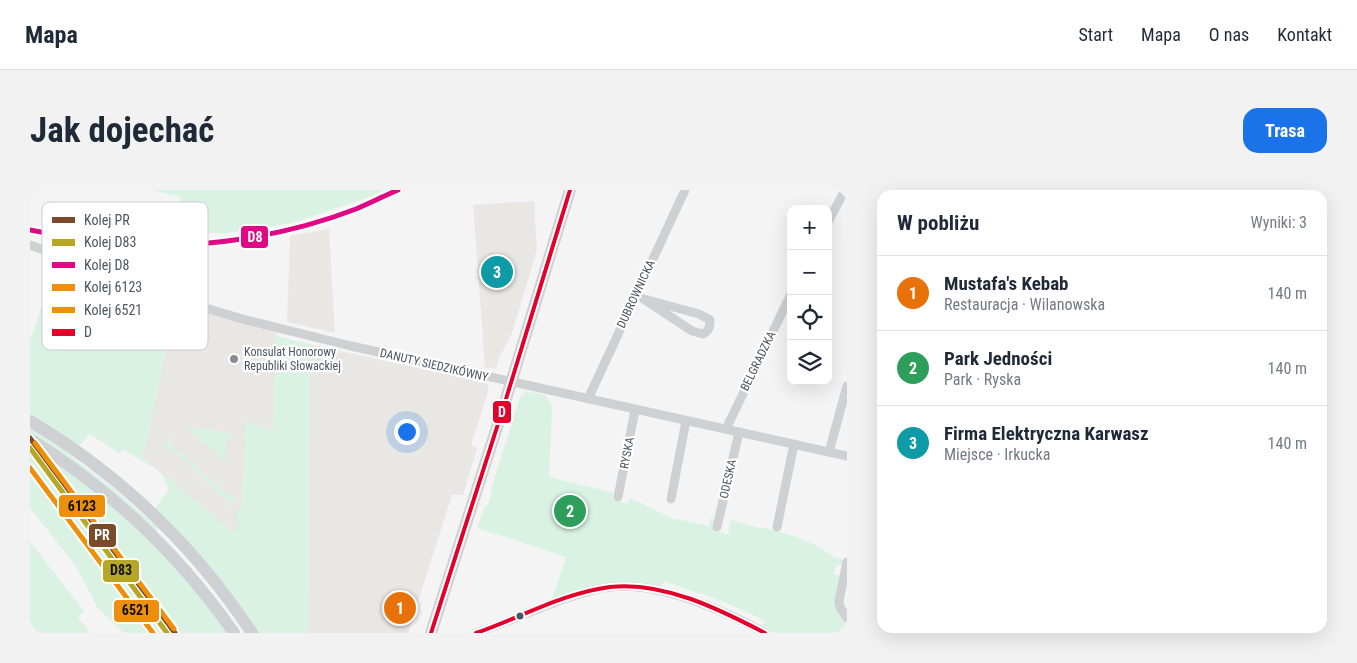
<!DOCTYPE html>
<html lang="pl">
<meta charset="utf-8">
<style>
:root{--surface:#fff;--page:#f2f2f3;--text:#1f2937;--muted:#747a83;--line:#e0e1e3;--accent:#1a73e8}
body{margin:0;font-family:"Roboto Condensed",sans-serif;background:var(--page);color:var(--text)}
.controls{position:absolute;right:15px;top:15px;display:grid;overflow:hidden;border-radius:10px;box-shadow:0 5px 20px #0002}
.controls button{width:45px;height:45px;display:grid;place-items:center;padding:0;border:0;border-bottom:1px solid var(--line);background:var(--surface);color:var(--text);font:25px sans-serif}
.you{position:absolute;left:376px;top:241px;width:18px;height:18px;margin:-12px;border:4px solid #fff;border-radius:50%;background:#1a73e8;box-shadow:0 0 0 8px #1a73e833}
.badge{display:grid;place-items:center;width:32px;height:32px;border-radius:50%;background:var(--accent);color:#fff;font-size:16px;font-weight:700}
.pin{position:absolute;translate:-50% -50%;border:2px solid #fff;box-shadow:0 1px 5px #0006}
.list{margin:0;padding:0;list-style:none}
h2{display:flex;justify-content:space-between;align-items:center;height:65px;margin:0;padding:0 20px;font-size:21px}
h2 small{font-size:16px;font-weight:400;color:var(--muted)}
.list li{display:grid;grid-template-columns:32px 1fr auto;gap:15px;align-items:center;box-sizing:border-box;height:75px;padding:0 20px;border-top:1px solid var(--line)}
.list b{display:block;font-size:19px;white-space:nowrap}
.list p{margin:0;font-size:16px;white-space:nowrap;color:var(--muted)}
.list em{font-size:16px;font-style:normal;color:var(--muted)}
.icon{flex:none;width:28px;height:28px;fill:none;stroke:currentColor;stroke-width:2;stroke-linecap:round;stroke-linejoin:round}
.map{position:relative;flex:none;width:817px;height:443px;overflow:hidden;border-radius:15px}
header{display:flex;align-items:center;gap:30px;box-sizing:border-box;height:70px;padding:0 25px;background:var(--surface);border-bottom:1px solid var(--line)}
header strong{font-size:24px}
nav{display:flex;gap:28px;margin-inline-start:auto;font-size:18px}
.intro{display:flex;align-items:center;justify-content:space-between;box-sizing:border-box;height:120px;padding:0 30px}
h1{margin:0;font-size:35px}
.button{padding:12px 22px;border-radius:15px;background:var(--accent);color:#fff;font-size:18px;font-weight:700}
main{display:flex;gap:30px;padding:0 30px}
aside{flex:1;background:var(--surface);border-radius:15px;box-shadow:0 5px 20px #0002}
.map>svg:first-child{display:block}
</style>
<header>
<strong>Mapa</strong>
<nav><a>Start</a><a>Mapa</a><a>O nas</a><a>Kontakt</a></nav>
</header>
<div class="intro"><h1>Jak dojechać</h1><a class="button">Trasa</a></div>
<main>
<div class="map">
<svg width="817" height="443" viewBox="0 0 817 443">
<rect width="100%" height="100%" fill="#f4f4f4"/>
<g fill="#e8e7e3">
<path d="M504 11 507 60 481 146 470 166 466 179 455 177 443 15Z"/>
<path d="M299 39 305 143 257 132 260 46Z"/>
<path d="M145 114 247 142 243 241 216 233 210 363 177 323 113 268Z"/>
<path d="M279 154 456 193 459 199 441 255 447 258 433 305H422L378 443H278Z"/>
</g>
<g fill="#d9f2e3">
<path d="M121 0H353L342 6 262 33 197 43H145L151 7Z"/>
<path d="M26 73 145 114 113 268 124 276H120L93 259 89 263 60 244 41 264 42 267 79 295 117 328 139 300 132 282 203 343C209 336 209 333 206 324L212 313 216 232 243 241 246 146 279 154 278 443H228C201 401 169 364 135 327L120 351 147 378 199 443H149L0 242V151Z"/>
<path d="M497 201 515 205 522 217 519 287 584 303 582 309 598 314 600 308 642 328 679 336 681 329H685L683 341 698 344 701 330 730 338H735L767 347 791 358 805 368 812 369 813 371V374L806 375 804 384 810 386V388C805 409 801 418 817 435V443H743L732 436 735 431 699 414 634 391 631 397C590 386 561 395 522 409L536 367 447 338 455 316 458 315 462 300 461 299 490 207Z"/>
<path d="M156 237 202 243 205 248H197L196 273Z"/>
<path d="M140 247 142 249 140 253 197 305 201 301 203 310 200 316 195 317 199 312 141 259 136 263 135 255Z"/>
<path d="M0 262 135 443H94L67 417 46 376 0 318Z"/>
<path d="M0 352 54 421 48 428 61 443H0Z"/>
</g>
<g fill="none" stroke-linecap="round" stroke-linejoin="round">
<g stroke="#ced0d2" stroke-width="9">
<path d="M798 32 815 0"/>
<path d="M0 55 155 112 216 130 321 156 817 266"/>
<path d="M606 104 662 141 673 144C679 141 680 137 680 130L669 124 614 109"/>
<path d="M558 209 655 0"/>
<path d="M696 239 761 104"/>
<path d="M799 262 817 196"/>
<path d="M588 307 605 220"/>
<path d="M641 309 656 231"/>
<path d="M687 337 709 242"/>
<path d="M747 337 764 254"/>
<path d="M817 372 809 411 810 417 817 428"/>
<path d="M446 443C489 429 536 403 580 397 627 391 694 420 735 443"/>
</g>
<g stroke="#ced0d4" stroke-width="12">
<path d="M0 231C91 285 163 354 222 443"/>
<path d="M0 249C81 300 149 364 204 443"/>
<path d="M401 443 476 209 540 0"/>
</g>
<g stroke="#fff" stroke-width="8">
<g id="bus-1">
<path d="M401 443 476 209 540 0"/>
<path d="M446 443C490 428 533 403 580 397 633 391 689 419 735 443"/>
</g>
</g>
<use href="#bus-1" stroke="#e4002b" stroke-width="4"/>
<g stroke="#fff" stroke-width="9">
<path id="rail-1" d="M0 248 145 443"/>
</g>
<g stroke="#fff" stroke-width="9">
<path id="rail-2" d="M0 258 137 443"/>
</g>
<g stroke="#fff" stroke-width="9">
<path id="rail-3" d="M0 40C30 46 60 51 90 54 169 60 253 47 326 19 340 13 354 6 368 0"/>
</g>
<g stroke="#fff" stroke-width="9">
<path id="rail-4" d="M5 253 144 439"/>
</g>
<g stroke="#fff" stroke-width="9">
<path id="rail-5" d="M0 278 123 443"/>
</g>
<use href="#rail-1" stroke="#7a4b2a" stroke-width="5"/>
<use href="#rail-2" stroke="#b7a727" stroke-width="5"/>
<use href="#rail-3" stroke="#e00885" stroke-width="5"/>
<use href="#rail-4" stroke="#ed8f0a" stroke-width="5"/>
<use href="#rail-5" stroke="#ed8f0a" stroke-width="5"/>
</g>
<circle fill="#868d94" stroke="#fff" stroke-width="2" cx="204" cy="169" r="5"/>
<circle fill="#4a5661" stroke="#fff" stroke-width="2" cx="490" cy="426" r="4.5"/>
<g text-anchor="middle" stroke-width="4.5" stroke-linejoin="round" paint-order="stroke">
<g font-size="12" fill="#4a5661" stroke="#fff">
<text transform="translate(606 104) rotate(-65)" y="4">DUBROWNICKA</text>
<text transform="translate(728 171) rotate(-64)" y="4">BELGRADZKA</text>
<text transform="translate(404 175) rotate(13)" y="4">DANUTY SIEDZIKÓWNY</text>
<text transform="translate(597 263) rotate(-79)" y="4">RYSKA</text>
<text transform="translate(698 289) rotate(-77)" y="4">ODESKA</text>
</g>
<g font-size="12" fill="#4a5661" stroke="#fff" text-anchor="start">
<text x="214" y="166">Konsulat Honorowy<tspan x="214" dy="14">Republiki Słowackiej</tspan></text>
</g>
</g>
<rect x="12" y="12" width="166" height="148" rx="8" fill="#fff" stroke="#c9ccd0" stroke-width="1"/>
<rect x="22" y="27" width="23" height="6" fill="#7a4b2a"/>
<rect x="22" y="49" width="23" height="7" fill="#b7a727"/>
<rect x="22" y="72" width="23" height="6" fill="#e00885"/>
<rect x="22" y="94" width="23" height="7" fill="#ed8f0a"/>
<rect x="22" y="117" width="23" height="6" fill="#ed8f0a"/>
<rect x="22" y="139" width="23" height="7" fill="#e4002b"/>
<g font-size="14" fill="#4a5661">
<text x="54" y="35">Kolej PR</text>
<text x="54" y="57">Kolej D83</text>
<text x="54" y="80">Kolej D8</text>
<text x="54" y="102">Kolej 6123</text>
<text x="54" y="125">Kolej 6521</text>
<text x="54" y="147">D</text>
</g>
<g stroke="#fff" stroke-width="2">
<rect x="210" y="35" width="29" height="24" rx="5" fill="#e00885"/>
<rect x="462" y="210" width="20" height="24" rx="5" fill="#e4002b"/>
<rect x="28" y="304" width="48" height="24" rx="5" fill="#ed8f0a"/>
<rect x="58" y="333" width="29" height="25" rx="5" fill="#7a4b2a"/>
<rect x="72" y="369" width="38" height="24" rx="5" fill="#b7a727"/>
<rect x="83" y="409" width="47" height="24" rx="5" fill="#ed8f0a"/>
</g>
<g font-size="14" text-anchor="middle" font-weight="bold" fill="#fff">
<text x="225" y="52">D8</text>
<text x="472" y="227">D</text>
<text x="72" y="350">PR</text>
</g>
<g font-size="14" text-anchor="middle" font-weight="bold" fill="#111">
<text x="52" y="321">6123</text>
<text x="91" y="385">D83</text>
<text x="106" y="425">6521</text>
</g>
</svg>
<div class="controls">
<button>+</button>
<button>−</button>
<button><svg class="icon" aria-label="locate" viewBox="0 0 24 24"><circle cx="12" cy="12" r="6"/><path d="M12 2v4M12 18v4M2 12h4M18 12h4"/></svg></button>
<button><svg class="icon" aria-label="layers" viewBox="0 0 24 24"><path d="M12 4l9 5-9 5-9-5zM3 14l9 5 9-5"/></svg></button>
</div>
<div class="you"></div>
<div class="pin badge" style="left:370px;top:418px;background:#e8710a">1</div>
<div class="pin badge" style="left:540px;top:321px;background:#2e9e5b">2</div>
<div class="pin badge" style="left:467px;top:82px;background:#0f9aa8">3</div>
</div>
<aside>
<h2>W pobliżu<small>Wyniki: 3</small></h2>
<ul class="list">
<li><span class="badge" style="background:#e8710a">1</span><div><b>Mustafa's Kebab</b><p>Restauracja · Wilanowska</p></div><em>140 m</em></li>
<li><span class="badge" style="background:#2e9e5b">2</span><div><b>Park Jedności</b><p>Park · Ryska</p></div><em>140 m</em></li>
<li><span class="badge" style="background:#0f9aa8">3</span><div><b>Firma Elektryczna Karwasz</b><p>Miejsce · Irkucka</p></div><em>140 m</em></li>
</ul>
</aside>
</main>
